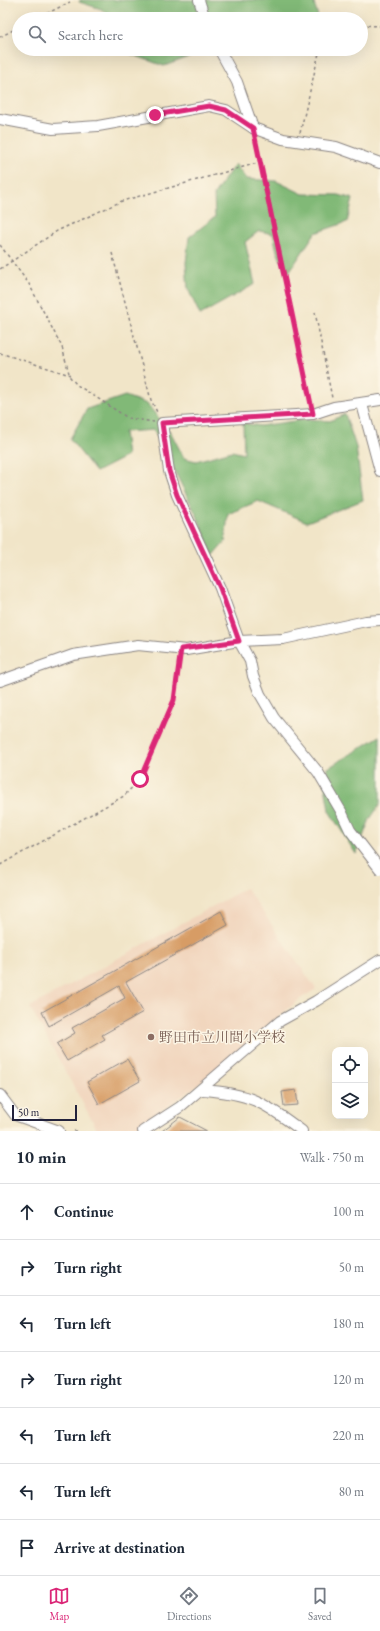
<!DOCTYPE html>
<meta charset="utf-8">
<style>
:root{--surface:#fff;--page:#f6f6f7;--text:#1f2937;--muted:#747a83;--line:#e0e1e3;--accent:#db2777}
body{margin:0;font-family:"EB Garamond","Noto Serif JP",serif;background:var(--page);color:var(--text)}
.controls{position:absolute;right:12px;bottom:12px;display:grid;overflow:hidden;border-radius:8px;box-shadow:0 4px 16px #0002}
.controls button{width:36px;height:36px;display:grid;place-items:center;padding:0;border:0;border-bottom:1px solid var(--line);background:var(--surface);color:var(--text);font:20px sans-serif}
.scale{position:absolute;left:12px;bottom:10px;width:65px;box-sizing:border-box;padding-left:4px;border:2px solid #22223b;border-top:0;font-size:11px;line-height:14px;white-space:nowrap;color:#22223b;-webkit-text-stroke:3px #fcf5e5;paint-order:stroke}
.stop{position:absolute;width:12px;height:12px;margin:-9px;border:3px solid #db2777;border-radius:50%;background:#fff}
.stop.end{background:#db2777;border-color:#fff;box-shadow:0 1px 4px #0008}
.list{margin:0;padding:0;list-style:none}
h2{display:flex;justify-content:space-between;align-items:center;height:52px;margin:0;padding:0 16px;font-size:17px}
h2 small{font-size:13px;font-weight:400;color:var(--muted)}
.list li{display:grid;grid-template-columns:26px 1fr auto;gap:12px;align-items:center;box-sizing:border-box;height:56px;padding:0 16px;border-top:1px solid var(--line)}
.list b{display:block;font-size:15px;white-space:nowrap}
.list em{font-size:13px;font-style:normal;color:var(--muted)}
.icon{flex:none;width:22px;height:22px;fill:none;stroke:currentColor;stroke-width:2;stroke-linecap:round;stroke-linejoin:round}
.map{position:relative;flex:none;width:380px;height:1131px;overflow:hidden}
.search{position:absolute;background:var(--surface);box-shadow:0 4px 16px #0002;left:12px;right:12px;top:12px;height:44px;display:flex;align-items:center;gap:10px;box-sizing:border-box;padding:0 14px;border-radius:22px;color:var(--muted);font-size:15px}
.sheet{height:444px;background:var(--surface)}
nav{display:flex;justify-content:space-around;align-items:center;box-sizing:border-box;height:56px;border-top:1px solid var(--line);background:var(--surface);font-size:11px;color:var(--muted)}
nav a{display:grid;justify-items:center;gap:2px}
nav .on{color:var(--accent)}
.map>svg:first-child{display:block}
</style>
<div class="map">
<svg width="380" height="1131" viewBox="0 0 380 1131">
<rect width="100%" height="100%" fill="#fcf5e5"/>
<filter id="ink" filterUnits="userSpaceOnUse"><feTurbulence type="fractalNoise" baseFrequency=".025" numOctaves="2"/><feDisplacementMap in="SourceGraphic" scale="8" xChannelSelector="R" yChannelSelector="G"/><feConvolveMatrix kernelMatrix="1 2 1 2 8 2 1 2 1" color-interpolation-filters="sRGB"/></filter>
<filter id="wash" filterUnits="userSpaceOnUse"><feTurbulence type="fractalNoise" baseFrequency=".012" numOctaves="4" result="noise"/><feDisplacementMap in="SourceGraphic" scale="16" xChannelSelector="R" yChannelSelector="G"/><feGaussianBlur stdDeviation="0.9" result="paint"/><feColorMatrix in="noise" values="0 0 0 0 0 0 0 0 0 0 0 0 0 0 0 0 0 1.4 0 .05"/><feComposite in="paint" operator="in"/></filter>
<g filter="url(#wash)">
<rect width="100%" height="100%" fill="#f1e5c8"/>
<path fill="#f1d5bd" d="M246 888 316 989 300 999 194 1088 132 1131H98L30 1007Z"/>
<g fill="#81b977" stroke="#526e59">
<path d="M80 0H313L318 16 309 19H114L101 9 79 2Z"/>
<path d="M117 49H230L227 52 198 54 164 66Z"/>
<path d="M235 164 246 179 276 181 303 194 339 195 353 199 347 222 315 233 287 275 277 251 273 234 259 231 245 242 255 284 200 315 188 289 186 263 189 237 215 217 214 195Z"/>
<path d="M125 396 147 404 171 433 184 458 196 461 232 451 244 454 243 423 260 426 308 419 330 421 345 414 356 447 363 500 307 522 258 501 228 514 225 542 213 556 198 518 154 430 124 432 127 456 96 472 70 439 87 409Z"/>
<path d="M380 736V804L370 819 356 854 329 811 324 779 328 768Z"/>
</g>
<g id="blocks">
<g fill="#d79c65">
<path d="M221 911 228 925 126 982 143 1012 102 1035 105 1039 67 1061 57 1044 75 1033 72 1028 125 998 119 986 49 1026 42 1012Z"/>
<path d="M127 1059 140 1081 99 1104 87 1082Z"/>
<path d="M296 1090 298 1105 284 1106 282 1092Z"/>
<path d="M180 1117 207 1131H162Z"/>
</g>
</g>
</g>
<g filter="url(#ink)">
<use href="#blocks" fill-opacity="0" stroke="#8a8482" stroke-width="1"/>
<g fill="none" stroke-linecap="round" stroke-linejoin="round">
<g stroke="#8a8482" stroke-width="12">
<g id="minor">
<path d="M199 0 205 19"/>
<path d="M219 49 237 82 253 128"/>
<path d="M0 119 53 129 98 126 209 106 226 110 253 128 283 139 336 147 380 163"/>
<path d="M380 400 334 407 313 414 162 423 169 471 177 495 220 588 239 641 250 661 253 676 260 694 274 718 318 772 341 811 350 830 380 869"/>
<path d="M362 404 380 471"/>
<path d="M0 681 73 655 138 645 186 650 239 641 283 639 366 621 380 620"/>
<path d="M202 1090C249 1093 264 1102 302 1131"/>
<path d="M0 1095 15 1115 59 1131"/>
<path d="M143 1131 180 1107 280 1021 316 1001 380 960"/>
</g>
</g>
<g stroke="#8a8482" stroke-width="1.5" stroke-dasharray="3 3" stroke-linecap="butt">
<path d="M36 19 70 2"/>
<path d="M361 25 380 26"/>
<path d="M0 37 19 27"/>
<path d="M300 133 320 49"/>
<path d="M261 163 311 404"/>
<path d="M0 245 29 284 62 347 70 377 77 385 128 418 154 422"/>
<path d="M112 253 151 400 158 414"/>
<path d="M0 269 57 231 122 201 261 162 256 139"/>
<path d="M315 312 332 398"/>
<path d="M0 353 70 375"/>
<path d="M0 865 124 796 140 779 174 700 179 659"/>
<path d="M74 1131H79"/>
</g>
<use href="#minor" stroke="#fff" stroke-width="10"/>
</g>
</g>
<g fill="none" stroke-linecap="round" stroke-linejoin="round" filter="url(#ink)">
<path stroke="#db2777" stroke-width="5" d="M140 779 174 700 181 649 239 641 220 588 177 495 169 471 162 423 313 414 253 128 226 110 209 106 155 115"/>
</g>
<circle fill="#8d6e63" stroke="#fcf5e5" stroke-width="1.5" cx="151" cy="1037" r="4"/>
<g text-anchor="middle" stroke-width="3" stroke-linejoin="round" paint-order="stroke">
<g font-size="14" fill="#785e54" stroke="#fcf5e5" text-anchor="start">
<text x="159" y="1042">野田市立川間小学校</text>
</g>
</g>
</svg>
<div class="controls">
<button><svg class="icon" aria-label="locate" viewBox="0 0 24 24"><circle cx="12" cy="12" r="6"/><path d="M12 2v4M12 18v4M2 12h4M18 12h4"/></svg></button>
<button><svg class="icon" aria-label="layers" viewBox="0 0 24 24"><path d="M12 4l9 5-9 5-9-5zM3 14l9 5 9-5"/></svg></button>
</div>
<div class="scale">50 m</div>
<div class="stop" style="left:140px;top:779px"></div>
<div class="stop end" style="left:155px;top:115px"></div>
<div class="search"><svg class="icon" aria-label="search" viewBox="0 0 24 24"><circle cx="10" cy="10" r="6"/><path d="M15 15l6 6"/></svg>Search here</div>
</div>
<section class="sheet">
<h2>10 min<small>Walk · 750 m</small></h2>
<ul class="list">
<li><svg class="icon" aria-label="ahead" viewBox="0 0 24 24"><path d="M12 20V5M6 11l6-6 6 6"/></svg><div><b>Continue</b></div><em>100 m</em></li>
<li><svg class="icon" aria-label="right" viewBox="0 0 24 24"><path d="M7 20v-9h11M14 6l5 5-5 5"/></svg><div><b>Turn right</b></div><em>50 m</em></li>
<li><svg class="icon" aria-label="left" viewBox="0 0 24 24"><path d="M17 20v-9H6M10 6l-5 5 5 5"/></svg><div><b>Turn left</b></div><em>180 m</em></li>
<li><svg class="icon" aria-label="right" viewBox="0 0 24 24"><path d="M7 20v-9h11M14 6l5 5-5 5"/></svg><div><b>Turn right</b></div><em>120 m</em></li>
<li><svg class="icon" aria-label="left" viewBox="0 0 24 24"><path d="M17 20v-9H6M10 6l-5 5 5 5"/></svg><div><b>Turn left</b></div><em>220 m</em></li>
<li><svg class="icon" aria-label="left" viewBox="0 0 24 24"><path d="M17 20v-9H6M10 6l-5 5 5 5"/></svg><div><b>Turn left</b></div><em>80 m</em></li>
<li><svg class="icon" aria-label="arrive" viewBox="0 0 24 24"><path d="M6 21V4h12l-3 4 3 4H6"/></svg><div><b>Arrive at destination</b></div></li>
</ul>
</section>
<nav>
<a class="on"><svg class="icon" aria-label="map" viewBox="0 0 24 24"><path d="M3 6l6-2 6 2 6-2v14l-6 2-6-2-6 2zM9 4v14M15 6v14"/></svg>Map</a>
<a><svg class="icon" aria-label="directions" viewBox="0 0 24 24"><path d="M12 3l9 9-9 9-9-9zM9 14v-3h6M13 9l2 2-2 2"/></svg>Directions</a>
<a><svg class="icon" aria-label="saved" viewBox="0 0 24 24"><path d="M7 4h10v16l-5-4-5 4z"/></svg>Saved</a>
</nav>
